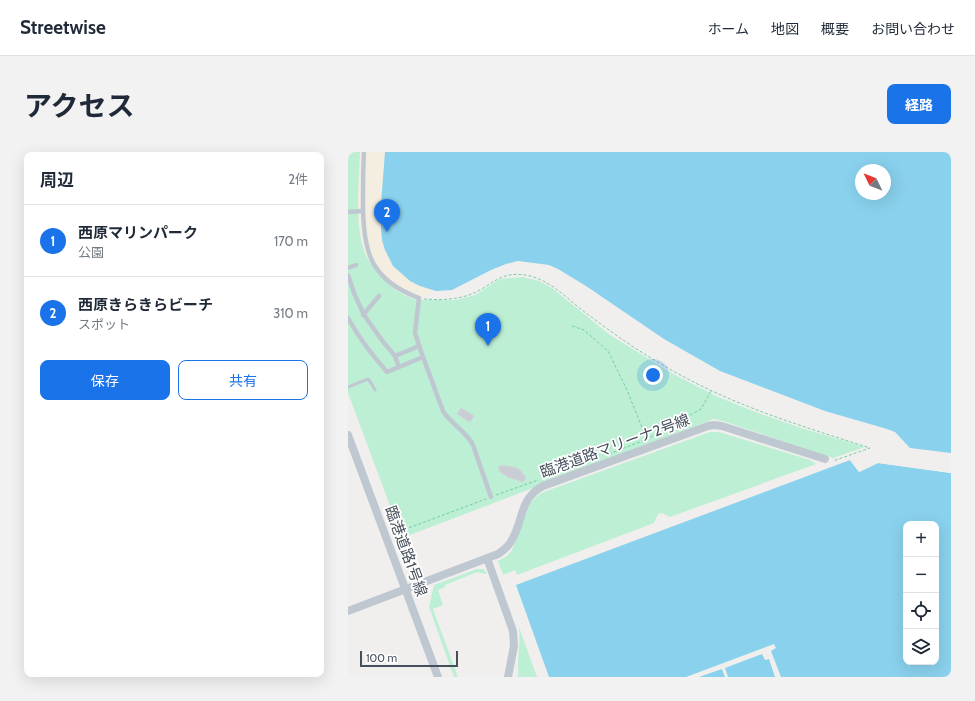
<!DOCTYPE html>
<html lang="ja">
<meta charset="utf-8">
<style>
:root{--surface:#fff;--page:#f2f2f3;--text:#1f2937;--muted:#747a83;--line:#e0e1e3;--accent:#1a73e8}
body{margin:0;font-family:Cabin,"Noto Sans JP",sans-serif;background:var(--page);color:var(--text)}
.controls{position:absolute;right:12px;bottom:12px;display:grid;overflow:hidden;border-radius:8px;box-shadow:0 4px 16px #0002}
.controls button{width:36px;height:36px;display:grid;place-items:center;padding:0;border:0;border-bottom:1px solid var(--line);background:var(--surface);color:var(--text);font:20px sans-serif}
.compass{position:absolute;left:507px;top:12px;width:36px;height:36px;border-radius:50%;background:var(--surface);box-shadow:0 4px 16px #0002;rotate:313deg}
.scale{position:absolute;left:12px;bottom:10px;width:98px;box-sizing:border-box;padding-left:4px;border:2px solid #46505c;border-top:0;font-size:11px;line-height:14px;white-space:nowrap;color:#46505c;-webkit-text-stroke:3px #fff;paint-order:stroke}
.you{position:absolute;left:305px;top:223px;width:14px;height:14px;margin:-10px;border:3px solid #fff;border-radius:50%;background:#1a73e8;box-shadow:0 0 0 6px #1a73e833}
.badge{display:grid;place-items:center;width:26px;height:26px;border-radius:50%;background:var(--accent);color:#fff;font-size:13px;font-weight:700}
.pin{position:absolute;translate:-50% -33px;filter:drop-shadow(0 1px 2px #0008)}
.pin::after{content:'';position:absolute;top:21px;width:14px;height:12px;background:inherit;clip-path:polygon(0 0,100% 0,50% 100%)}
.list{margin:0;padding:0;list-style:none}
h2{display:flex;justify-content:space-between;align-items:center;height:52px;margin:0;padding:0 16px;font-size:17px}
h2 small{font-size:13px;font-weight:400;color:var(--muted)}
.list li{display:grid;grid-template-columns:26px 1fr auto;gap:12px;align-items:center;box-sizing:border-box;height:72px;padding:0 16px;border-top:1px solid var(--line)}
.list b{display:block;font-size:15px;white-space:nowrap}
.list p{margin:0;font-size:13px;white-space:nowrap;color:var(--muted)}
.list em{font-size:13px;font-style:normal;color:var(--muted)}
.actions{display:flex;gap:8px;padding:12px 16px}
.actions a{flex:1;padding:9px 0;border:1px solid var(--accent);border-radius:8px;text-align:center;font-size:14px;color:var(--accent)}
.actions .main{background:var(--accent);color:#fff}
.icon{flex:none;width:22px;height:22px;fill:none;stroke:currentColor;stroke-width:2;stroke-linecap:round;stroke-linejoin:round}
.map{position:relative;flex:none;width:603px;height:525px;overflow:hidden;border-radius:8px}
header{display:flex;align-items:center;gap:24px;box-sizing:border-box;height:56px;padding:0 20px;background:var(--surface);border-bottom:1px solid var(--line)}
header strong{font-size:19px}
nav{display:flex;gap:22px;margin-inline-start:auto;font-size:14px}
.intro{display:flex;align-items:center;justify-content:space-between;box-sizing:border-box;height:96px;padding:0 24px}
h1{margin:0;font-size:28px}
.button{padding:10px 18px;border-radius:8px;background:var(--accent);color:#fff;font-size:14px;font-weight:700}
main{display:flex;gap:24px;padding:0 24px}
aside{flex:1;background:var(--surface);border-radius:8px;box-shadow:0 4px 16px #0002}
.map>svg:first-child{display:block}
</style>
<header>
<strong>Streetwise</strong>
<nav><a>ホーム</a><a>地図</a><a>概要</a><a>お問い合わせ</a></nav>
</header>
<div class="intro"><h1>アクセス</h1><a class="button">経路</a></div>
<main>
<aside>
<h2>周辺<small>2件</small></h2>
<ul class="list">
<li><span class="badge">1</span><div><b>西原マリンパーク</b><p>公園</p></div><em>170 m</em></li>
<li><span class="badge">2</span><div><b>西原きらきらビーチ</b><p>スポット</p></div><em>310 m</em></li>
</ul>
<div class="actions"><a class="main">保存</a><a>共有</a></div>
</aside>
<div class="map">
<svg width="603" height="525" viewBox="0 0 603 525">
<rect width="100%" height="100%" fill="#f1efee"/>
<g fill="#bcefd4">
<path d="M0 0H12V73L13 87 17 101 73 148H108L127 143 152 127 175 125 191 129 204 136 262 183 327 223 368 244 402 258 453 276 517 295 485 306 378 270 366 267 54 386 0 241Z"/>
<path d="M362 280H371L462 308 468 312 322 365 314 361 310 362 306 371 169 423 167 418 155 423 150 409 159 404 164 398 182 352 185 348 193 341Z"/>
<path d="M129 417H135L139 421 137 422 129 420 97 433V435L90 438 95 453 85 457 110 525H106L81 455 86 433Z"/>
<path d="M171 475 189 525H170C171 519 169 514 170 509 171 497 172 487 171 475Z"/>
</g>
<path fill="#f3eedf" d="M12 0H64L84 138 73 148C61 147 50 140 41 132 31 123 22 113 17 101 6 72 11 31 12 0Z"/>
<g fill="#89d1ed" fill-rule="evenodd">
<path d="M37 0H603V301L562 296 547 280 539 277 477 259 372 219 316 187 238 134 210 117 201 113 170 109 158 112 143 118 104 138 88 139 72 134 62 129 45 114 37 98 34 88 32 65ZM513 18H537V42H513Z"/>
<path d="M502 308 511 320 530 311 603 321V525H201L168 433ZM558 372H588V510H558Z"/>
</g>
<g fill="#f1efee">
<path d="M504 306 511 318 530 309 603 319V321L530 311 511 320 502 308Z"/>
<path d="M426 492 428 496 423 499 433 525H427L421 507 417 508 414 502 377 516 380 525H377L374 517 351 525H338Z"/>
</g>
<g fill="#cacdd4" stroke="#d2d4da">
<path d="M113 256 126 264 122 270 109 262Z"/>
<path d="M151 314H159L168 316 173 319 178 326 175 330 160 325 151 319Z"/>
</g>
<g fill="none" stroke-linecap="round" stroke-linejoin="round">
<g stroke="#74cea8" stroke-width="1" stroke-dasharray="3 2" stroke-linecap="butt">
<path d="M76 147C91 148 106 148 121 143 145 134 152 117 182 124 206 130 223 151 242 164 267 183 293 201 320 216 383 253 453 274 522 296L485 309"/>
<path d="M224 174 236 178 260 199 279 238 299 288"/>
<path d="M261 302 299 287 353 257 363 239"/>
<path d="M148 343 190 328"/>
<path d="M47 381 138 347"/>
</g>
<path stroke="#bfc8d1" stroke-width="3" d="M0 235 20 227 23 231 27 238"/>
<g stroke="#bfc8d1" stroke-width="4.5">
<path d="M16 0C15 17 15 35 15 52 15 101 23 128 71 146L67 181 75 205 51 215"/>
<path d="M0 60 15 59"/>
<path d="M0 116 8 113"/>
<path d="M0 123 6 141 16 163 36 191 47 204 51 215 39 220C24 203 11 186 0 166"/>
<path d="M15 163 31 144"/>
<path d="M47 204 71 194"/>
<path d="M75 205 95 259C103 272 118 279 125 293L143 345"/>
</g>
<g stroke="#bfc8d1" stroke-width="8">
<path d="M0 283 90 525"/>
<path d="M139 406 165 479 166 494 160 525"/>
<path d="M0 459 150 402C154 399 159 396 162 391 176 371 170 347 195 334L360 274 366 273 374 274 477 307"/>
</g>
</g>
<g text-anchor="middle" stroke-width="3.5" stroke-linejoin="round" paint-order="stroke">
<g font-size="15" fill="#46505c" stroke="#fff">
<text transform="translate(267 294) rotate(-20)" y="5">臨港道路マリーナ2号線</text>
<text transform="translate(58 399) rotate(70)" y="5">臨港道路1号線</text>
</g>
</g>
</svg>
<div class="controls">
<button>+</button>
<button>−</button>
<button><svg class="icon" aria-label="locate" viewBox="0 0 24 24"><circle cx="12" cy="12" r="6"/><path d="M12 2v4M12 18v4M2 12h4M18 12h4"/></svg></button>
<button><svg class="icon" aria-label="layers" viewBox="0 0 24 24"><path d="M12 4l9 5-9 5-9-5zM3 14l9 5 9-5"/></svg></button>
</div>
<svg class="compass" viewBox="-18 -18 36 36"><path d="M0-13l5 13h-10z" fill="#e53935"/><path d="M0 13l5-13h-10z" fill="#747a83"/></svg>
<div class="scale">100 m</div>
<div class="you"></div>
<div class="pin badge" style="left:140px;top:194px">1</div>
<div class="pin badge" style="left:39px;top:80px">2</div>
</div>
</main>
